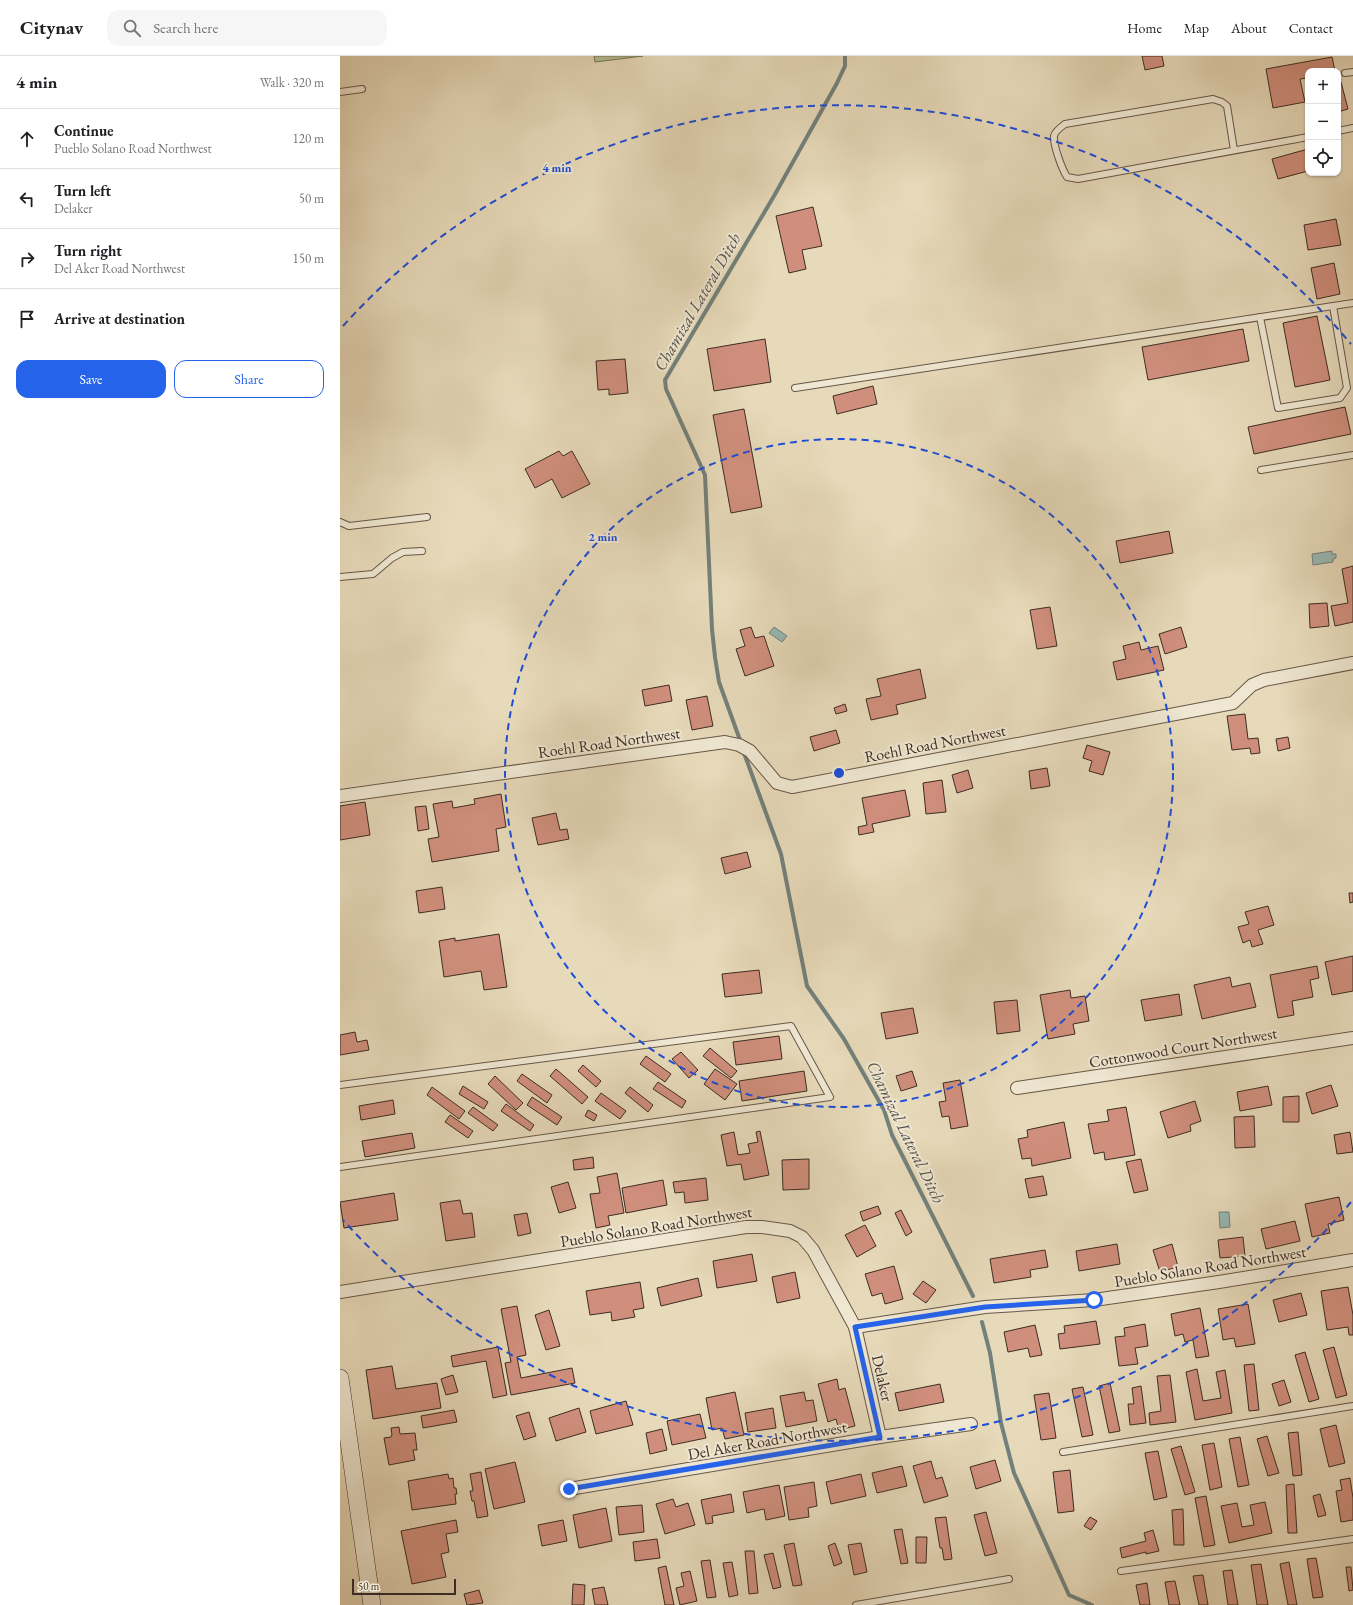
<!DOCTYPE html>
<meta charset="utf-8">
<style>
:root{--surface:#fff;--page:#f6f6f6;--text:#202124;--muted:#757577;--line:#e0e0e0;--accent:#2563eb}
body{margin:0;font-family:"EB Garamond",serif;background:var(--page);color:var(--text)}
.controls{position:absolute;right:12px;top:12px;display:grid;overflow:hidden;border-radius:8px;box-shadow:0 1px 3px #0004}
.controls button{width:36px;height:36px;display:grid;place-items:center;padding:0;border:0;border-bottom:1px solid var(--line);background:var(--surface);color:var(--text);font:20px sans-serif}
.scale{position:absolute;left:12px;bottom:10px;width:104px;box-sizing:border-box;padding-left:4px;border:2px solid #3d2c23;border-top:0;font-size:11px;line-height:14px;white-space:nowrap;color:#3d2c23;-webkit-text-stroke:3px #efe7d2;paint-order:stroke}
.stop{position:absolute;width:12px;height:12px;margin:-9px;border:3px solid #2563eb;border-radius:50%;background:#fff}
.stop.end{background:#2563eb;border-color:#fff;box-shadow:0 1px 4px #0008}
.list{margin:0;padding:0;list-style:none}
h2{display:flex;justify-content:space-between;align-items:center;height:52px;margin:0;padding:0 16px;font-size:17px}
h2 small{font-size:13px;font-weight:400;color:var(--muted)}
.list li{display:grid;grid-template-columns:26px 1fr auto;gap:12px;align-items:center;box-sizing:border-box;height:60px;padding:0 16px;border-top:1px solid var(--line)}
.list b{display:block;font-size:15px;white-space:nowrap}
.list p{margin:0;font-size:13px;white-space:nowrap;color:var(--muted)}
.list em{font-size:13px;font-style:normal;color:var(--muted)}
.actions{display:flex;gap:8px;padding:12px 16px}
.actions a{flex:1;padding:9px 0;border:1px solid var(--accent);border-radius:12px;text-align:center;font-size:14px;color:var(--accent)}
.actions .main{background:var(--accent);color:#fff}
.icon{flex:none;width:22px;height:22px;fill:none;stroke:currentColor;stroke-width:2;stroke-linecap:round;stroke-linejoin:round}
.map{position:relative;flex:none;width:1013px;height:1549px;overflow:hidden}
header{display:flex;align-items:center;gap:24px;box-sizing:border-box;height:56px;padding:0 20px;background:var(--surface);border-bottom:1px solid var(--line)}
header strong{font-size:19px}
nav{display:flex;gap:22px;margin-inline-start:auto;font-size:14px}
.search{width:280px;height:36px;background:var(--page);display:flex;align-items:center;gap:10px;box-sizing:border-box;padding:0 14px;border-radius:12px;color:var(--muted);font-size:15px}
main{display:flex}
aside{flex:1;background:var(--surface)}
.map>svg:first-child{display:block}
</style>
<header>
<strong>Citynav</strong>
<div class="search"><svg class="icon" aria-label="search" viewBox="0 0 24 24"><circle cx="10" cy="10" r="6"/><path d="M15 15l6 6"/></svg>Search here</div>
<nav><a>Home</a><a>Map</a><a>About</a><a>Contact</a></nav>
</header>
<main>
<aside>
<h2>4 min<small>Walk · 320 m</small></h2>
<ul class="list">
<li><svg class="icon" aria-label="ahead" viewBox="0 0 24 24"><path d="M12 20V5M6 11l6-6 6 6"/></svg><div><b>Continue</b><p>Pueblo Solano Road Northwest</p></div><em>120 m</em></li>
<li><svg class="icon" aria-label="left" viewBox="0 0 24 24"><path d="M17 20v-9H6M10 6l-5 5 5 5"/></svg><div><b>Turn left</b><p>Delaker</p></div><em>50 m</em></li>
<li><svg class="icon" aria-label="right" viewBox="0 0 24 24"><path d="M7 20v-9h11M14 6l5 5-5 5"/></svg><div><b>Turn right</b><p>Del Aker Road Northwest</p></div><em>150 m</em></li>
<li><svg class="icon" aria-label="arrive" viewBox="0 0 24 24"><path d="M6 21V4h12l-3 4 3 4H6"/></svg><div><b>Arrive at destination</b></div></li>
</ul>
<div class="actions"><a class="main">Save</a><a>Share</a></div>
</aside>
<div class="map">
<svg width="1013" height="1549" viewBox="0 0 1013 1549">
<rect width="100%" height="100%" fill="#e7daba"/>
<filter id="stains"><feTurbulence type="fractalNoise" baseFrequency=".005" numOctaves="4"/><feColorMatrix values="0 0 0 0 .2 0 0 0 0 .09 0 0 0 0 .02 0 0 0 .5 -.17"/></filter>
<radialGradient id="worn" r=".72"><stop offset=".6" stop-color="#630" stop-opacity="0"/><stop offset="1" stop-color="#630" stop-opacity=".3"/></radialGradient>
<path fill="#b4c091" stroke="#78765a" d="M254 0H303L255 6Z"/>
<g fill="#97bab5" stroke="#73817b">
<path d="M992 495V498H996V502L993 503V506L973 509 972 498Z"/>
<path d="M434 571 447 580 442 586 429 577Z"/>
<path d="M879 1156H889L890 1171 880 1172Z"/>
</g>
<g fill="none" stroke-linecap="round" stroke-linejoin="round">
<g stroke="#73817b" stroke-width="4">
<path d="M400 684 379 626 375 601 372 573 365 419 326 333 325 324 434 140 497 27 505 10V0"/>
<path d="M404 697 441 798 467 930 504 983 544 1054 552 1079 633 1240"/>
<path d="M642 1266 650 1297 661 1367 674 1417 729 1539 752 1549"/>
</g>
</g>
<g fill="#d08f7d" stroke="#3d2c23">
<path d="M802 0H822L824 10 805 14Z"/>
<path d="M992 1 995 15H968V22L960 23 965 46 933 52 926 13Z"/>
<path d="M998 26H1001L1008 53 998 56Z"/>
<path d="M968 93V115L938 123 932 103Z"/>
<path d="M473 151 482 190 462 194 466 213 449 217 436 160Z"/>
<path d="M996 163 1001 189 968 194 964 169Z"/>
<path d="M994 207 1000 238 977 243 971 212Z"/>
<path d="M977 260 990 324 955 331 943 267Z"/>
<path d="M903 273 909 305 808 324 802 291Z"/>
<path d="M425 283 431 326 374 335 367 293Z"/>
<path d="M285 303 288 337 269 339V333L258 334 256 305Z"/>
<path d="M533 330 537 348 497 358 493 340Z"/>
<path d="M1005 351 1011 378 914 398 908 371Z"/>
<path d="M404 353 422 451 391 457 373 359Z"/>
<path d="M219 395 223 400 232 395 250 428 222 442 212 423 195 432 185 413Z"/>
<path d="M829 475 833 497 780 507 776 485Z"/>
<path d="M1013 510V566L995 570 991 550 1008 547 1002 513Z"/>
<path d="M987 547 989 570 970 572 969 548Z"/>
<path d="M710 551 717 590 697 593 690 554Z"/>
<path d="M411 571 415 582 424 580 434 610 405 620 396 593 405 590 400 574Z"/>
<path d="M841 571 847 591 825 598 819 578Z"/>
<path d="M799 586 801 594 818 590 824 614 777 624 773 606 786 603 783 590Z"/>
<path d="M580 613 586 642 556 649 558 658 531 664 526 643 541 640 537 623Z"/>
<path d="M329 629 332 645 305 650 302 634Z"/>
<path d="M367 640 373 670 352 674 346 644Z"/>
<path d="M505 648 507 655 496 658 494 652Z"/>
<path d="M905 658 908 683 918 682 920 697 911 698 910 692 892 694 887 660Z"/>
<path d="M496 674 500 687 474 695 470 681Z"/>
<path d="M948 681 950 692 938 695 936 683Z"/>
<path d="M747 689 770 696 763 719 749 715 752 705 743 702Z"/>
<path d="M707 712 710 730 691 733 689 715Z"/>
<path d="M628 714 633 732 617 737 612 719Z"/>
<path d="M602 724 606 756 586 758 583 727Z"/>
<path d="M565 734 570 760 532 768 534 776 519 779 518 771 527 769 522 742Z"/>
<path d="M161 738 166 771 156 773 159 795 92 806 88 783 99 781 93 748 112 745 113 752 135 748 134 743Z"/>
<path d="M25 746 30 779 0 784V750Z"/>
<path d="M86 750 89 773 78 775 75 751Z"/>
<path d="M216 757 220 774 227 773 229 783 198 789 192 762Z"/>
<path d="M407 796 411 811 385 818 381 802Z"/>
<path d="M102 831 105 853 79 857 76 835Z"/>
<path d="M1009 837H1013V846L1010 847Z"/>
<path d="M928 850 934 869 918 874 923 888 912 891 910 884 903 887 898 871 909 868 905 856Z"/>
<path d="M159 878 167 931 144 934 141 915 104 921 99 885 115 882V885Z"/>
<path d="M1013 900V935L992 939 985 906Z"/>
<path d="M977 910 979 922 970 924 973 941 952 945 954 959 938 962 930 919Z"/>
<path d="M419 914 422 937 385 941 382 918Z"/>
<path d="M890 921 892 931 910 927 916 951 862 963 854 929Z"/>
<path d="M730 934 731 942 745 940 749 965 733 968 735 978 708 983 700 939Z"/>
<path d="M839 938 842 959 805 965 801 944Z"/>
<path d="M677 944 680 975 657 978 654 946Z"/>
<path d="M573 952 578 977 546 983 541 957Z"/>
<path d="M15 976 17 986 27 984 29 994 0 999V979Z"/>
<path d="M439 980 442 1003 396 1009 393 986Z"/>
<path d="M370 992 397 1015 391 1022 363 1000Z"/>
<path d="M341 996 358 1014 349 1022 332 1003Z"/>
<path d="M306 1000 331 1018 325 1026 300 1008Z"/>
<path d="M243 1009 261 1025 256 1031 238 1015Z"/>
<path d="M216 1013 248 1041 242 1048 210 1020Z"/>
<path d="M375 1013 397 1028 385 1044 364 1028Z"/>
<path d="M464 1015 467 1035 402 1045 399 1025Z"/>
<path d="M572 1015 577 1030 561 1035 556 1020Z"/>
<path d="M182 1018 212 1039 207 1047 177 1025Z"/>
<path d="M155 1020 183 1047 176 1054 148 1028Z"/>
<path d="M620 1024 628 1070 611 1073 609 1060 602 1061 599 1046 606 1045 603 1027Z"/>
<path d="M318 1026 346 1045 342 1052 313 1033Z"/>
<path d="M991 1029 998 1050 972 1058 966 1037Z"/>
<path d="M123 1030 148 1046 144 1053 119 1038Z"/>
<path d="M928 1030 932 1049 900 1055 897 1036Z"/>
<path d="M92 1031 125 1055 119 1063 87 1039Z"/>
<path d="M290 1031 313 1049 308 1056 285 1037Z"/>
<path d="M261 1037 286 1055 280 1063 255 1045Z"/>
<path d="M959 1040V1066H943V1041Z"/>
<path d="M192 1041 222 1061 217 1069 187 1049Z"/>
<path d="M53 1044 55 1058 21 1064 19 1050Z"/>
<path d="M855 1045 861 1065 850 1069 851 1075 828 1082 820 1056Z"/>
<path d="M166 1048 194 1069 190 1075 161 1055Z"/>
<path d="M133 1051 158 1069 153 1075 128 1057Z"/>
<path d="M786 1051 795 1099 765 1104 764 1096 754 1098 748 1068 769 1065 767 1054Z"/>
<path d="M248 1054 257 1059 254 1065 245 1060Z"/>
<path d="M110 1059 133 1075 128 1082 105 1066Z"/>
<path d="M914 1060 915 1091 895 1092 894 1061Z"/>
<path d="M724 1066 731 1102 692 1110 691 1102 682 1103 678 1083 688 1081 687 1074Z"/>
<path d="M420 1075 429 1119 404 1124 401 1108 387 1110 381 1079 394 1076 398 1099 410 1097 408 1088 418 1086 416 1076Z"/>
<path d="M1010 1076 1013 1096 997 1098 994 1079Z"/>
<path d="M72 1077 75 1092 25 1101 22 1085Z"/>
<path d="M253 1101 254 1112 234 1114 233 1104Z"/>
<path d="M469 1103V1133L443 1134 442 1104Z"/>
<path d="M801 1103 808 1134 794 1137 786 1106Z"/>
<path d="M277 1117 284 1157 268 1160 270 1169 256 1172 250 1138 260 1137 257 1121Z"/>
<path d="M703 1120 707 1139 689 1142 685 1123Z"/>
<path d="M366 1122 368 1144 345 1147 344 1136 335 1137 333 1126Z"/>
<path d="M323 1124 327 1149 286 1157 282 1132Z"/>
<path d="M228 1126 236 1152 219 1157 211 1131Z"/>
<path d="M54 1137 58 1164 4 1172 0 1146Z"/>
<path d="M999 1141 1004 1164 988 1168 990 1177 972 1181 965 1148Z"/>
<path d="M120 1144 123 1158 132 1157 135 1181 106 1185 100 1147Z"/>
<path d="M538 1150 541 1158 523 1165 520 1156Z"/>
<path d="M561 1154 572 1176 566 1180 555 1157Z"/>
<path d="M187 1157 191 1177 178 1180 174 1159Z"/>
<path d="M955 1165 960 1185 926 1193 921 1173Z"/>
<path d="M525 1169 536 1190 517 1201 505 1179Z"/>
<path d="M903 1181 905 1200 880 1202 878 1184Z"/>
<path d="M777 1188 780 1208 739 1215 736 1195Z"/>
<path d="M832 1188 838 1211 820 1216 813 1194Z"/>
<path d="M705 1194 708 1211 690 1214 691 1221 654 1227 650 1203Z"/>
<path d="M412 1198 417 1225 377 1232 373 1205Z"/>
<path d="M554 1210 563 1243 545 1248 542 1237 532 1240 525 1218Z"/>
<path d="M455 1216 460 1242 437 1247 432 1221Z"/>
<path d="M358 1222 362 1240 321 1250 317 1232Z"/>
<path d="M583 1225 596 1234 586 1247 573 1238Z"/>
<path d="M300 1226 304 1252 293 1254 295 1261 272 1265 271 1256 250 1259 246 1235Z"/>
<path d="M1008 1231 1013 1259V1279H1009L1008 1271 987 1274 981 1235Z"/>
<path d="M961 1237 967 1259 939 1266 933 1244Z"/>
<path d="M908 1248 915 1288 896 1291 894 1282 883 1284 878 1253Z"/>
<path d="M177 1250 186 1299 177 1301 181 1322 232 1312 235 1327 171 1339 165 1307 171 1306 161 1253Z"/>
<path d="M860 1252 869 1300 856 1302 853 1284 845 1286 843 1278 835 1280 831 1258Z"/>
<path d="M209 1254 220 1290 206 1294 195 1259Z"/>
<path d="M756 1265 760 1288 720 1293 718 1278 725 1277 724 1270Z"/>
<path d="M805 1268 808 1290 795 1292 798 1308 779 1310 775 1281 785 1280 784 1272Z"/>
<path d="M695 1269 702 1299 690 1301 688 1292 668 1296 664 1276Z"/>
<path d="M158 1291 167 1339 153 1342 146 1305 113 1311 111 1300Z"/>
<path d="M994 1291 1007 1339 996 1342 983 1294Z"/>
<path d="M965 1296 979 1343 969 1346 955 1299Z"/>
<path d="M914 1308 919 1354 909 1355 904 1309Z"/>
<path d="M52 1310 56 1333 97 1327 101 1352 33 1363 26 1314Z"/>
<path d="M857 1313 863 1345 881 1342 876 1316 885 1314 892 1357 855 1364 846 1316Z"/>
<path d="M113 1319 118 1336 106 1339 101 1323Z"/>
<path d="M830 1319 836 1366 810 1369 809 1357 821 1355 817 1320Z"/>
<path d="M497 1323 499 1334 505 1332 515 1370 499 1374 496 1363 488 1366 478 1328Z"/>
<path d="M944 1324 951 1346 939 1350 932 1328Z"/>
<path d="M770 1327 780 1375 769 1377 759 1330Z"/>
<path d="M600 1328 604 1346 559 1355 555 1337Z"/>
<path d="M801 1330 806 1367 790 1369 788 1348H794L792 1332Z"/>
<path d="M743 1331 753 1379 742 1381 732 1333Z"/>
<path d="M395 1336 404 1379 385 1383 382 1372 372 1374 366 1342Z"/>
<path d="M464 1336 466 1345 473 1344 477 1365 446 1371 440 1340Z"/>
<path d="M709 1337 716 1382 701 1384 694 1339Z"/>
<path d="M286 1345 293 1369 256 1378 250 1355Z"/>
<path d="M239 1352 246 1376 216 1385 209 1362Z"/>
<path d="M433 1352 436 1372 408 1376 405 1357Z"/>
<path d="M114 1354 117 1366 83 1372 81 1360Z"/>
<path d="M189 1356 196 1380 184 1384 176 1360Z"/>
<path d="M360 1358 366 1382 332 1389 327 1365Z"/>
<path d="M996 1369 1005 1407 989 1411 980 1373Z"/>
<path d="M59 1371 60 1378 75 1377 77 1394H73L75 1404 49 1409 44 1382 51 1381V1380L52 1379 51 1372Z"/>
<path d="M322 1373 327 1394 310 1398 306 1377Z"/>
<path d="M958 1376 962 1419 953 1420 948 1377Z"/>
<path d="M927 1380 939 1417 928 1420 917 1383Z"/>
<path d="M900 1381 909 1429 898 1431 889 1383Z"/>
<path d="M874 1387 882 1431 870 1434 862 1389Z"/>
<path d="M841 1390 855 1436 845 1439 831 1393Z"/>
<path d="M818 1395 827 1441 814 1444 805 1397Z"/>
<path d="M655 1404 661 1425 636 1433 630 1411Z"/>
<path d="M591 1405 596 1423 602 1421 608 1440 584 1447 573 1410Z"/>
<path d="M175 1406 185 1446 154 1453 145 1413Z"/>
<path d="M562 1410 567 1430 537 1437 532 1417Z"/>
<path d="M730 1414 734 1455 718 1457 713 1416Z"/>
<path d="M141 1416 148 1460 137 1462 134 1445H132L130 1435H133L130 1418Z"/>
<path d="M108 1418 109 1423 113 1422 114 1432H116L117 1438H115L116 1448 72 1454 68 1425Z"/>
<path d="M521 1418 526 1440 491 1448 486 1426Z"/>
<path d="M1010 1422 1013 1442V1464L1001 1466 996 1435 1002 1434 1000 1424Z"/>
<path d="M474 1426 477 1450 468 1452 469 1461 449 1464 444 1431Z"/>
<path d="M954 1428 957 1477H948L946 1429Z"/>
<path d="M439 1429 445 1460 426 1464 424 1453 407 1457 403 1436Z"/>
<path d="M391 1438 394 1456 372 1460 373 1467 366 1468 361 1444Z"/>
<path d="M980 1438 986 1459 978 1461 973 1440Z"/>
<path d="M866 1440 875 1489 864 1491 855 1442Z"/>
<path d="M333 1443 336 1451 348 1447 355 1469 325 1478 316 1448Z"/>
<path d="M925 1446 932 1477 889 1487 881 1450 897 1447 902 1471 914 1469 910 1449Z"/>
<path d="M302 1449 304 1476 279 1479 276 1451Z"/>
<path d="M266 1452 272 1485 239 1492 233 1459Z"/>
<path d="M843 1453 844 1489H834L832 1454Z"/>
<path d="M646 1456 657 1497 645 1500 634 1459Z"/>
<path d="M606 1461 612 1503 604 1504 602 1492H600L595 1462Z"/>
<path d="M750 1461 757 1465 751 1474 744 1470Z"/>
<path d="M116 1464 118 1476 106 1478 109 1496 101 1498 106 1521 72 1528 61 1475Z"/>
<path d="M223 1464 227 1485 202 1490 198 1469Z"/>
<path d="M562 1473 568 1507 561 1508 554 1474Z"/>
<path d="M813 1474 819 1495 806 1498V1496L782 1502 780 1492 806 1485 804 1477Z"/>
<path d="M576 1481H587L586 1507H576Z"/>
<path d="M317 1483 320 1502 295 1505 293 1486Z"/>
<path d="M454 1487 462 1529 453 1530 444 1489Z"/>
<path d="M495 1487 502 1507 494 1510 488 1490Z"/>
<path d="M521 1487 527 1516 514 1519 508 1489Z"/>
<path d="M405 1495H414L418 1537 409 1538Z"/>
<path d="M433 1497 441 1531 433 1533 424 1499Z"/>
<path d="M976 1502 983 1541 973 1542 967 1503Z"/>
<path d="M370 1504 376 1541 367 1542 361 1505Z"/>
<path d="M392 1506 398 1539 389 1541 383 1507Z"/>
<path d="M949 1506 957 1549H948L940 1508Z"/>
<path d="M921 1508 928 1549H917L911 1509Z"/>
<path d="M326 1510 334 1549H325L318 1512Z"/>
<path d="M1006 1511H1011L1013 1534 1009 1535Z"/>
<path d="M892 1514 898 1549H888L883 1515Z"/>
<path d="M350 1515 357 1545 340 1549 336 1532 344 1530 341 1517Z"/>
<path d="M863 1519 868 1549H859L853 1520Z"/>
<path d="M835 1525 840 1549H829L825 1526Z"/>
<path d="M807 1527 810 1549H800L796 1529Z"/>
<path d="M233 1528 245 1529 244 1549H232Z"/>
<path d="M264 1531 268 1549H255L252 1533Z"/>
<path d="M139 1534 143 1547 127 1549 124 1538Z"/>
</g>
<g fill="none" stroke-linecap="round" stroke-linejoin="round">
<g stroke="#685849" stroke-width="8">
<g id="service">
<path d="M1005 17 1013 16"/>
<path d="M0 36 22 33"/>
<path d="M998 75 1013 72"/>
<path d="M894 94 887 50 882 46 873 43 725 68C721 71 715 75 714 80 713 89 722 113 727 121L738 123 968 81"/>
<path d="M920 261 938 352 1000 342 1007 332 993 250"/>
<path d="M455 332 1013 247"/>
<path d="M921 414 1013 399"/>
<path d="M0 466 9 470 87 461"/>
<path d="M0 521 33 518 52 502 63 496 82 495"/>
<path d="M0 1029 451 970 490 1041 0 1111"/>
<path d="M723 1396 1013 1350"/>
<path d="M781 1515 1013 1483"/>
<path d="M516 1549 669 1523"/>
</g>
</g>
<g stroke="#685849" stroke-width="14">
<g id="minor">
<path d="M0 740 385 686 399 689 410 695 437 727 452 731 893 647 912 629 924 624 1013 607"/>
<path d="M677 1032 1013 982"/>
<path d="M0 1236 406 1171H422L450 1175 462 1181 473 1194 515 1271 540 1381"/>
<path d="M515 1271 645 1251 754 1244 879 1226 1013 1204"/>
<path d="M229 1433 540 1381 631 1368"/>
</g>
</g>
<g stroke="#3d2c23" stroke-width="18">
<path id="secondary" d="M0 1322 32 1549"/>
</g>
<use href="#service" stroke="#efe7d2" stroke-width="6"/>
<use href="#minor" stroke="#efe7d2" stroke-width="12"/>
<use href="#secondary" stroke="#efe7d2" stroke-width="17"/>
</g>
<g fill="none" stroke-linecap="round" stroke-linejoin="round">
<path stroke="#2563eb" stroke-width="5" d="M229 1433 540 1381 515 1271 645 1251 754 1244"/>
</g>
<g fill="none" stroke="#1d4ed8" stroke-width="2" stroke-dasharray="7 5">
<circle cx="499" cy="717" r="334"/>
<path d="M1011 1146A668 668 0 0 1 3 1164M3 270A668 668 0 0 1 1011 288"/>
</g>
<g text-anchor="middle" stroke-width="4" stroke-linejoin="round" paint-order="stroke">
<g font-size="16" fill="#3d2c23" stroke="#efe7d2">
<text transform="translate(269 686) rotate(-8)" y="6">Roehl Road Northwest</text>
<text transform="translate(595 687) rotate(-11)" y="6">Roehl Road Northwest</text>
<text transform="translate(843 991) rotate(-9)" y="6">Cottonwood Court Northwest</text>
<text transform="translate(316 1170) rotate(-9)" y="6">Pueblo Solano Road Northwest</text>
<text transform="translate(870 1210) rotate(-9)" y="6">Pueblo Solano Road Northwest</text>
<text transform="translate(543 1322) rotate(77)" y="6">Delaker</text>
<text transform="translate(427 1384) rotate(-10)" y="6">Del Aker Road Northwest</text>
</g>
<g font-size="17" font-style="italic" fill="#545048" stroke="#efe7d2">
<text transform="translate(357 246) rotate(-60)" y="6">Chamizal Lateral Ditch</text>
<text transform="translate(566 1076) rotate(64)" y="6">Chamizal Lateral Ditch</text>
</g>
</g>
<circle cx="499" cy="717" r="6" fill="#1d4ed8" stroke="#efe7d2" stroke-width="2"/>
<g font-size="12" text-anchor="middle" font-weight="bold" fill="#1d4ed8" stroke="#efe7d2" stroke-width="4" stroke-linejoin="round" paint-order="stroke">
<text x="217" y="116">4 min</text>
<text x="263" y="485">2 min</text>
</g>
<rect width="100%" height="100%" filter="url(#stains)"/>
<rect width="100%" height="100%" fill="url(#worn)"/>
</svg>
<div class="controls">
<button>+</button>
<button>−</button>
<button><svg class="icon" aria-label="locate" viewBox="0 0 24 24"><circle cx="12" cy="12" r="6"/><path d="M12 2v4M12 18v4M2 12h4M18 12h4"/></svg></button>
</div>
<div class="scale">50 m</div>
<div class="stop" style="left:754px;top:1244px"></div>
<div class="stop end" style="left:229px;top:1433px"></div>
</div>
</main>
